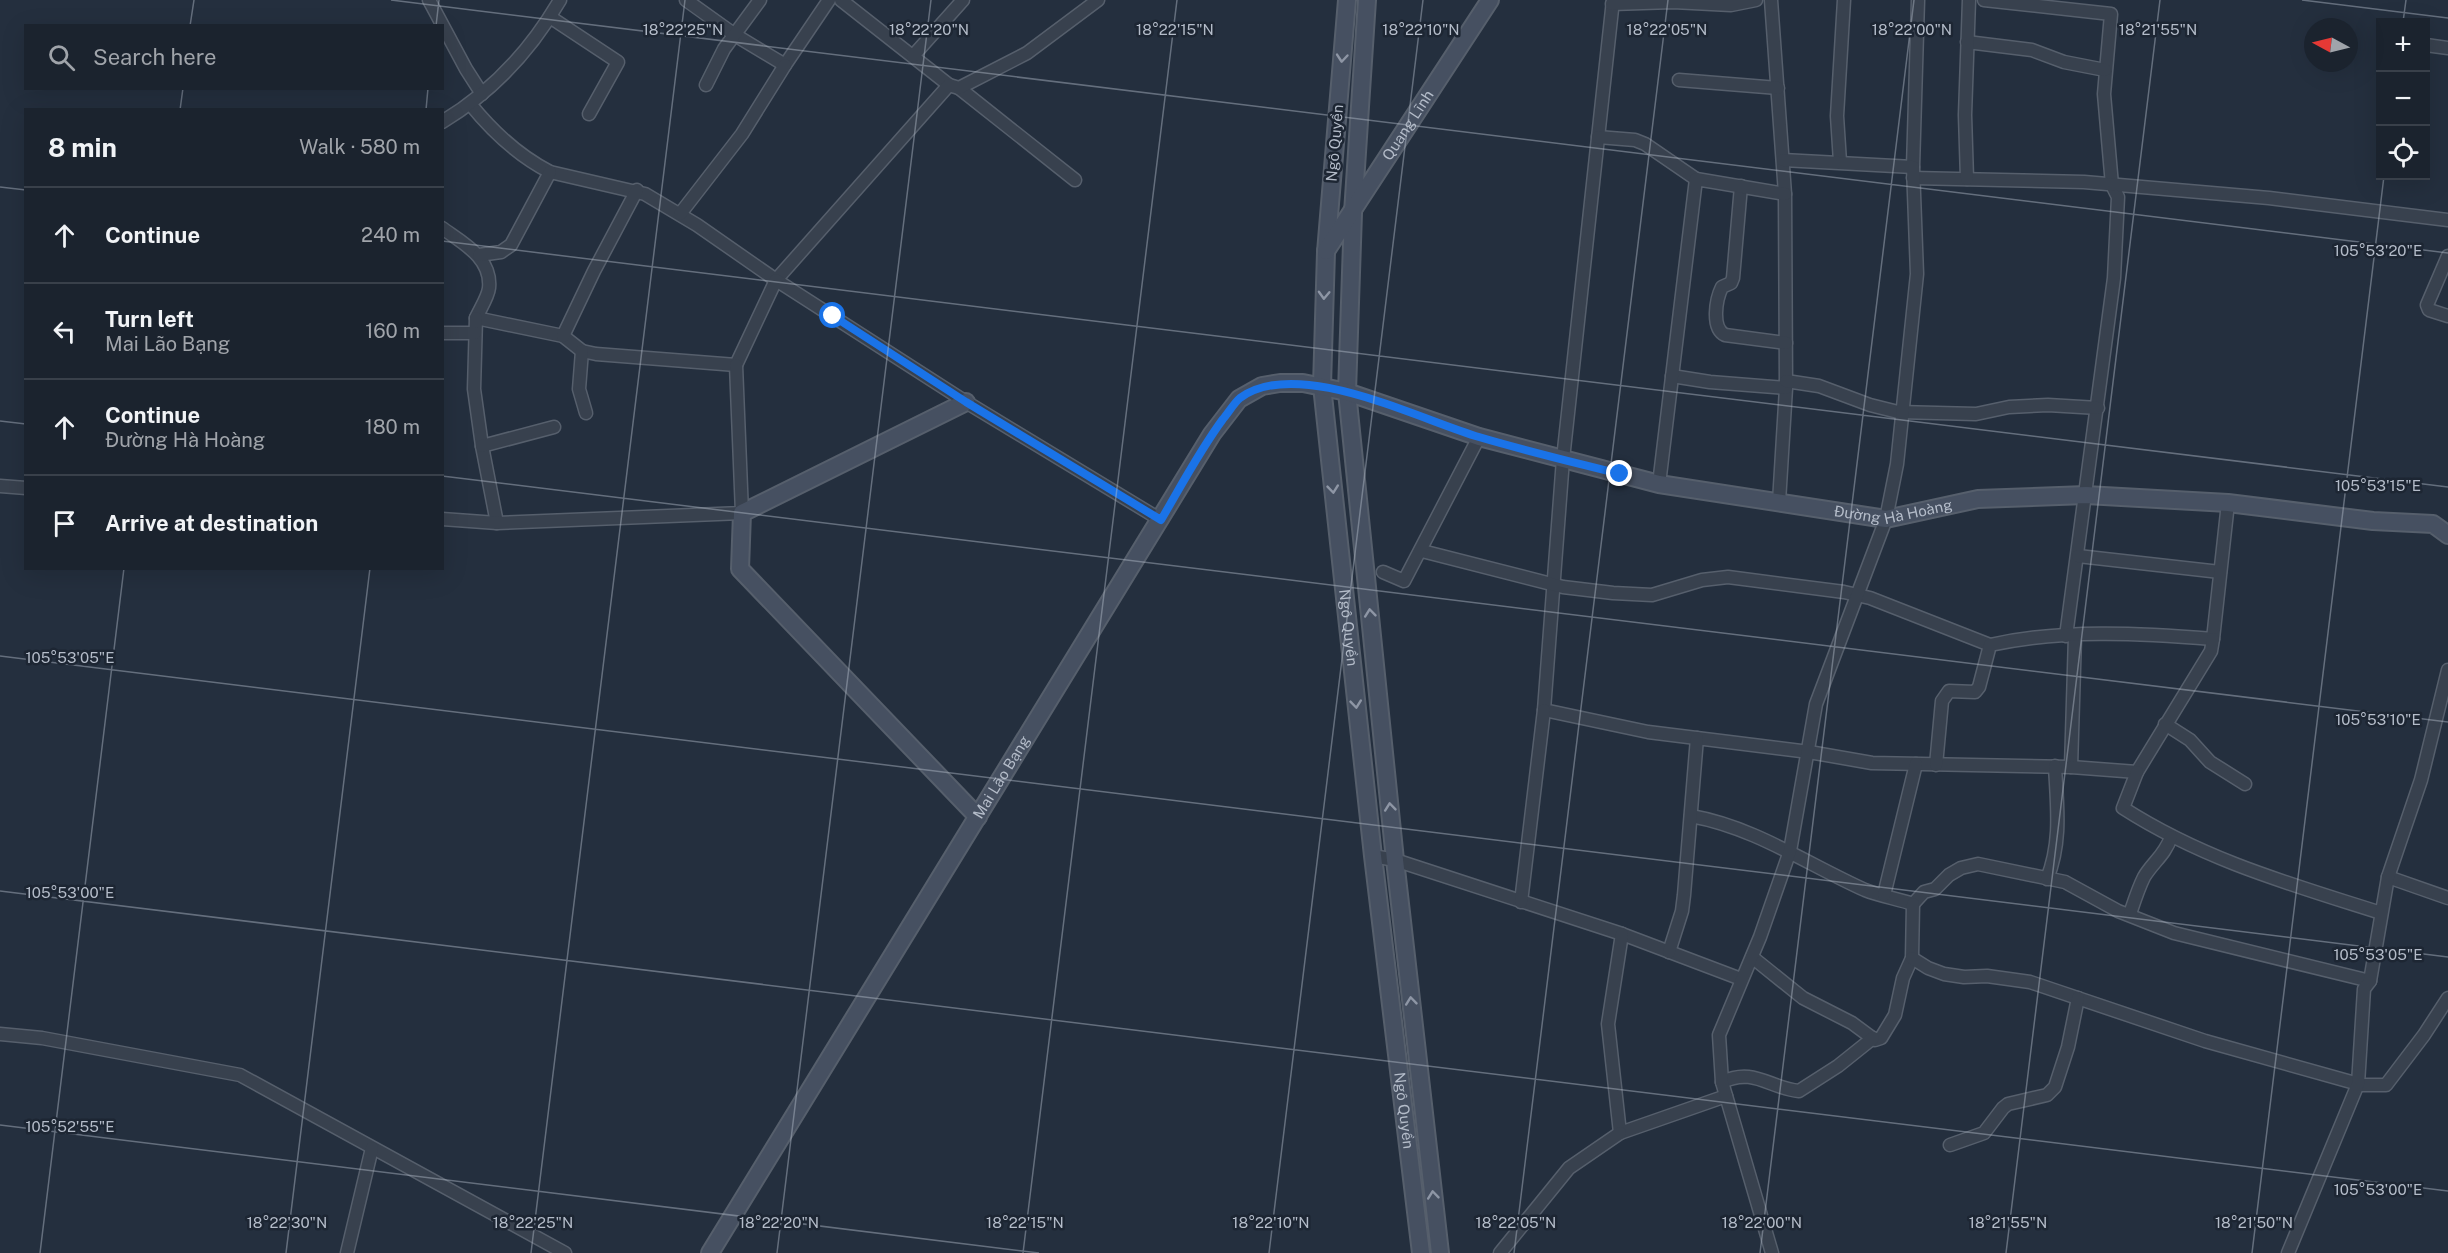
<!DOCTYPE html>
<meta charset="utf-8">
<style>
:root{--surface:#1b232e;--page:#242b36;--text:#f1f3f6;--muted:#a0a4aa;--line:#39404a}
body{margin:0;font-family:"Public Sans",sans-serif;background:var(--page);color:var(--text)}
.controls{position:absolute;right:18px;top:18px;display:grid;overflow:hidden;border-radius:0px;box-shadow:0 6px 24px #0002}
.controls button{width:54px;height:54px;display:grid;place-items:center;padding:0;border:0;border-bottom:2px solid var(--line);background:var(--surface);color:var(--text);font:30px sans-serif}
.compass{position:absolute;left:2304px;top:18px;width:54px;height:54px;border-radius:50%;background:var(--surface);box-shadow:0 6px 24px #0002;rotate:277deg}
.stop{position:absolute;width:18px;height:18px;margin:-14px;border:4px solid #1a73e8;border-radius:50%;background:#fff}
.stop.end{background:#1a73e8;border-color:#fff;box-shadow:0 2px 6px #0008}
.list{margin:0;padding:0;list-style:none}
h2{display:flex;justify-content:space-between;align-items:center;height:78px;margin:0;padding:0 24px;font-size:26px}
h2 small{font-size:20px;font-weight:400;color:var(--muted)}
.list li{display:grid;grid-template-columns:39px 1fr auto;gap:18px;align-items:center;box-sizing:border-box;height:96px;padding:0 24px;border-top:2px solid var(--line)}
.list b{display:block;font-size:22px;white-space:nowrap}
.list p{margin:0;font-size:20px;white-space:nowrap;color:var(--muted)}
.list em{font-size:20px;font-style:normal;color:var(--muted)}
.icon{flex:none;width:33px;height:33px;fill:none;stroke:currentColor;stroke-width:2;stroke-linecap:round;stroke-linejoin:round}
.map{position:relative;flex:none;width:2448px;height:1253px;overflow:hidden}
.search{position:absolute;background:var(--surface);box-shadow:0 6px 24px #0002;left:24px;top:24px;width:420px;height:66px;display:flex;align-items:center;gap:15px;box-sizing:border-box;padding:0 21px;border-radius:0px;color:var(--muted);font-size:22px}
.panel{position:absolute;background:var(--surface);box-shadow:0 6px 24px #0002;left:24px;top:108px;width:420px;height:462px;border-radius:0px}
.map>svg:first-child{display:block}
</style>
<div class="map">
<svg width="2448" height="1253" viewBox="0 0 2448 1253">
<rect width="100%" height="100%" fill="#242f3e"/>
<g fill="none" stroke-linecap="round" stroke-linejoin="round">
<g stroke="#565f6c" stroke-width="15">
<g id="street">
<path d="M429 0 466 69 482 94"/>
<path d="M686 0 735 35 785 65 829 0"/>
<path d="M841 0 949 85"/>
<path d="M1613 0 1563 459 1544 710 1648 732 1809 752 1872 763 2071 767 2075 636"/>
<path d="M1771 0 1785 194 1786 388 1779 502"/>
<path d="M1984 0 2111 14 2104 94 2112 185 2118 197 2114 278 2066 636"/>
<path d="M1612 4 1673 2 1731 5 1756 0"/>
<path d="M550 17 618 62 589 114"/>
<path d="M1967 42 2032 50 2064 62 2105 70"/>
<path d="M2426 45 2448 48"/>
<path d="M913 56 963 0"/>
<path d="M1679 80 1778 88"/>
<path d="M706 85 724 49 760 0"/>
<path d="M959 88 1075 180"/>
<path d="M471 105C493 132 519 156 550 172L645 194 697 225 776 280 949 85 959 88 1027 53 1098 0"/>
<path d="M442 122C492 92 531 50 560 0"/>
<path d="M1598 137 1635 140 1645 144 1696 179"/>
<path d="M1840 162 1837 116 1844 0"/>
<path d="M1913 167 1918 0"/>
<path d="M1913 178 2084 182 2269 198 2448 220"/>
<path d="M1967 179 1965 115 1969 0"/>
<path d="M1741 186 1733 278 1731 283 1722 287C1716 299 1711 328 1725 335L1786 343"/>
<path d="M680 214 742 134 785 65"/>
<path d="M442 228C463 243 492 258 489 288 488 297 480 309 476 318L563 336 582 351 596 354 736 365 776 280 966 402 1161 520"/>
<path d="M479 255 501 252 511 245 550 172"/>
<path d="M2448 256 2427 305 2429 310 2448 316"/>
<path d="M476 318 474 389 482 446 497 523"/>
<path d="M442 333H475"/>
<path d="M563 336 594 271 637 190"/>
<path d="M582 351 579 389 586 413"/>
<path d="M1672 376 1710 382 1786 388"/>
<path d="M1786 381 1819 386 1870 405 1898 412 1976 414 2009 407 2048 405 2098 408"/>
<path d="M482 446 554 427"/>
<path d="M1659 484 1696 179 1785 194"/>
<path d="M0 486 26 488"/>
<path d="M442 519 497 523 742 513 736 365"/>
<path d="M1422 551 1563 587 1613 593 1652 595 1702 580 1728 577 1844 592 1870 598 1990 645"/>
<path d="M2078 556 2220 572"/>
<path d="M1383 572 1404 581 1479 437"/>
<path d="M2165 724 2190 740 2210 762 2245 784"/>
<path d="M1936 765 1942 701 1949 691 1975 692 1979 687 1990 645C2062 629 2139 633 2213 639L2228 503"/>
<path d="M2071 767 2137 772 2211 651 2213 639"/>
<path d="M2137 772 2123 808C2204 860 2290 884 2381 913"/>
<path d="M1691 816C1754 827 1807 864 1865 890 1880 896 1898 899 1913 904L1924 892 1935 889 1949 875 1961 868 1978 864 2065 882 2118 911 2174 933 2370 981"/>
<path d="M1373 856 1395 860 1622 934 1741 979"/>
<path d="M2388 877 2448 898"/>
<path d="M2047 879C2062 841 2057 806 2055 766"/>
<path d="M1884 895 1916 764"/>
<path d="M1521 902 1544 710"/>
<path d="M2130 914C2134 902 2138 889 2144 877 2153 862 2165 855 2171 837"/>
<path d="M1622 934 1608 1024 1620 1133 1726 1096"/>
<path d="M1669 952 1682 911 1684 895 1697 738"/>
<path d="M1752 957 1803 998 1852 1023 1875 1040 1881 1038 1895 1015 1903 978 1912 958 1913 904"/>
<path d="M1912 958 1928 968 1944 974 1964 977 1987 976 2030 982 2205 1041 2362 1085H2386L2424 1035 2448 998"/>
<path d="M0 1034 42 1038 240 1075 565 1253"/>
<path d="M1722 1082C1754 1067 1769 1088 1799 1091L1838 1066 1873 1038"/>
<path d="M1950 1145 1984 1133 2003 1108 2008 1104 2047 1095 2055 1087 2068 1047 2078 998"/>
<path d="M347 1253 372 1148"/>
<path d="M1500 1253 1569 1168 1620 1133"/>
<path d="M1772 1253 1722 1082 1719 1035 1760 937 1790 851 1816 704 1886 519 1897 464 1917 274 1913 167 1783 160"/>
<path d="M2288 1253 2358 1084 2364 989 2370 981 2388 877 2421 780 2448 670"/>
</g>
</g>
<g stroke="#565f6c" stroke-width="20">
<g id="secondary">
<path id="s1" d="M1347 0 1326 252 1322 386 1373 856 1421 1253"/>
<path d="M1367 0 1353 213 1347 392 1395 860 1440 1253"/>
<path id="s2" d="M1326 251 1490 0"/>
<path d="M966 402 742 513 740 569 978 817"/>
<path id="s3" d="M710 1253 1212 434 1239 399 1262 386 1280 383H1303L1347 392 1479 437 1659 484 1886 519 1978 499 2086 495 2228 503 2373 521 2433 524 2448 535"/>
</g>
</g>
<use href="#street" stroke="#38414e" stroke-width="12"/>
<use href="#secondary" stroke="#465061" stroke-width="16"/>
</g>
<defs><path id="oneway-chevron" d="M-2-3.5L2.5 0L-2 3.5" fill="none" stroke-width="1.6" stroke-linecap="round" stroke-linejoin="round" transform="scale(1.5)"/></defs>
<g stroke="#8e96a5">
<use href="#oneway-chevron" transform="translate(1342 58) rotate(95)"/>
<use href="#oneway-chevron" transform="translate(1324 295) rotate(92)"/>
<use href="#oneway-chevron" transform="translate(1333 489) rotate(84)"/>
<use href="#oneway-chevron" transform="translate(1370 613) rotate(-96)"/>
<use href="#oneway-chevron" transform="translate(1356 704) rotate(84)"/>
<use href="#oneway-chevron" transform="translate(1390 807) rotate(-96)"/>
<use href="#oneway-chevron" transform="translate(1411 1001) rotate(-96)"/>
<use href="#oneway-chevron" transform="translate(1433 1195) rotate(-96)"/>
</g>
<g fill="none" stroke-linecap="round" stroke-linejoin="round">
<path stroke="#1a73e8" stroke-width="8" d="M833 316 966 402 1161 520C1181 486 1200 450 1223 419 1229 412 1234 403 1240 398 1297 356 1418 419 1479 437 1526 451 1573 462 1620 474"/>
</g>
<path fill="none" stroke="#b4bcc9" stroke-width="1.5" stroke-opacity="0.45" d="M391 0 2448 253M2302 0 2448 18M2403 22 2406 0M190 26 194 0M436 26 439 0M180 110 183 88M426 110 428 88M0 187 26 190M442 241 2448 487M0 421 26 424M442 476 2448 722M0 656 2448 957M0 891 2448 1191M0 1125 1039 1253M40 1253 124 568M286 1253 370 568M531 1253 685 0M777 1253 931 0M1023 1253 1177 0M1269 1253 1423 0M1514 1253 1668 0M1760 1253 1914 0M2006 1253 2160 0M2252 1253 2384 176"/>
<g text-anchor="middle" stroke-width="5" stroke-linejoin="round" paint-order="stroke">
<g font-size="15" fill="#b4bcc9" stroke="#1d2633">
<text dy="5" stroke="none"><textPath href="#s2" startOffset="150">Quang Lĩnh</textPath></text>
<text transform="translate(1335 143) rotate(-85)" y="5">Ngô Quyền</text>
<text dy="5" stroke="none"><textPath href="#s3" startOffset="1680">Đường Hà Hoàng</textPath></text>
<text dy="5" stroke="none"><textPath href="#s1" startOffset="630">Ngô Quyền</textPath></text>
<text dy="5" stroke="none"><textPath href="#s3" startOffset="558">Mai Lão Bạng</textPath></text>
<text dy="5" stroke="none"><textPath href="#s1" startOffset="1116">Ngô Quyền</textPath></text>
</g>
</g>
<g font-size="15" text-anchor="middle" fill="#b4bcc9" stroke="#1d2633" stroke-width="5" stroke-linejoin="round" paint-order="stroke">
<text x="683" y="35">18°22'25"N</text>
<text x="929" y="35">18°22'20"N</text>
<text x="1175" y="35">18°22'15"N</text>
<text x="1421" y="35">18°22'10"N</text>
<text x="1667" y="35">18°22'05"N</text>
<text x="1912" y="35">18°22'00"N</text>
<text x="2158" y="35">18°21'55"N</text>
<text x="2378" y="256">105°53'20"E</text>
<text x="2378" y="491">105°53'15"E</text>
<text x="70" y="663">105°53'05"E</text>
<text x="2378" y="725">105°53'10"E</text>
<text x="70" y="898">105°53'00"E</text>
<text x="2378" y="960">105°53'05"E</text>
<text x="70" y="1132">105°52'55"E</text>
<text x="2378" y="1195">105°53'00"E</text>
<text x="287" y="1228">18°22'30"N</text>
<text x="533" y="1228">18°22'25"N</text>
<text x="779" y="1228">18°22'20"N</text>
<text x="1025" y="1228">18°22'15"N</text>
<text x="1271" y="1228">18°22'10"N</text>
<text x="1516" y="1228">18°22'05"N</text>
<text x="1762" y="1228">18°22'00"N</text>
<text x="2008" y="1228">18°21'55"N</text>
<text x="2254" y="1228">18°21'50"N</text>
</g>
</svg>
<div class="controls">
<button>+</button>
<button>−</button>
<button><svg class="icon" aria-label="locate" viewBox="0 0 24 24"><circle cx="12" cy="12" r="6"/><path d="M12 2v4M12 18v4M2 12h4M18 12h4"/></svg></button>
</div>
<svg class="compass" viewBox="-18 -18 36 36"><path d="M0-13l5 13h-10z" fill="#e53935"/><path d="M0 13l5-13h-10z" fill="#a0a4aa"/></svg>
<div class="stop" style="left:833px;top:316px"></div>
<div class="stop end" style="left:1620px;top:474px"></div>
<div class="search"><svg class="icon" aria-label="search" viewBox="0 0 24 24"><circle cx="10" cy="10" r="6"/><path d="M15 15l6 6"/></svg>Search here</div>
<section class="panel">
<h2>8 min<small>Walk · 580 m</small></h2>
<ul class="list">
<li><svg class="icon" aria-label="ahead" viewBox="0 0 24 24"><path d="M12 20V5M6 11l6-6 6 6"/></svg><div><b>Continue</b></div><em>240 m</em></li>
<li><svg class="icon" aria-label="left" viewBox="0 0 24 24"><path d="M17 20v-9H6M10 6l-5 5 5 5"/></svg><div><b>Turn left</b><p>Mai Lão Bạng</p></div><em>160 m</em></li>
<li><svg class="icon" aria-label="ahead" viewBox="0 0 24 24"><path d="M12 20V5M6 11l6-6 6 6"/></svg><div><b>Continue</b><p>Đường Hà Hoàng</p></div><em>180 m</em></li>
<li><svg class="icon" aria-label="arrive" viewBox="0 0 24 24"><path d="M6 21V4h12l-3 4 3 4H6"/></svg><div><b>Arrive at destination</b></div></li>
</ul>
</section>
</div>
